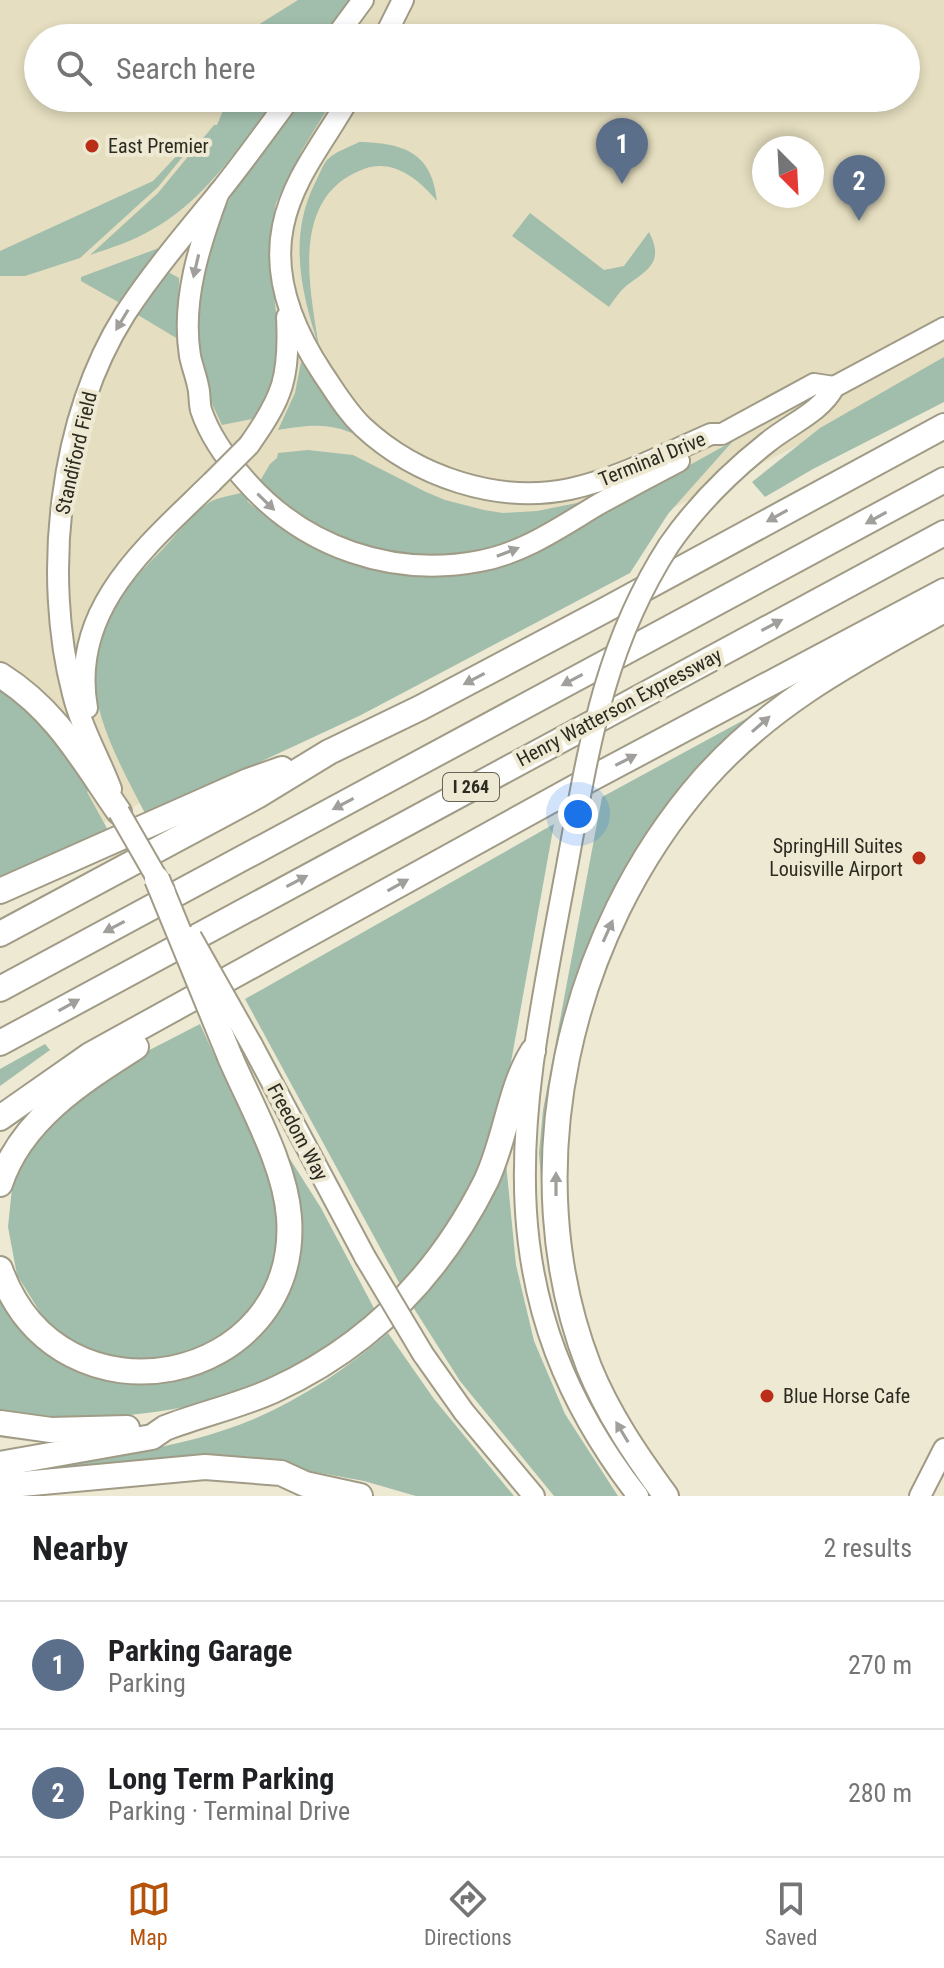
<!DOCTYPE html>
<meta charset="utf-8">
<style>
:root{--surface:#fff;--page:#f6f6f6;--text:#202124;--muted:#757577;--line:#e0e0e0;--accent:#b45309}
body{margin:0;font-family:"Roboto Condensed",sans-serif;background:var(--page);color:var(--text)}
.compass{position:absolute;left:752px;top:136px;width:72px;height:72px;border-radius:50%;background:var(--surface);box-shadow:0 4px 12px #0003;rotate:156deg}
.you{position:absolute;left:578px;top:814px;width:28px;height:28px;margin:-20px;border:6px solid #fff;border-radius:50%;background:#1a73e8;box-shadow:0 0 0 12px #1a73e833}
.badge{display:grid;place-items:center;width:52px;height:52px;border-radius:50%;background:var(--accent);color:#fff;font-size:26px;font-weight:700}
.pin{position:absolute;translate:-50% -66px;filter:drop-shadow(0 2px 4px #0008)}
.pin::after{content:'';position:absolute;top:42px;width:28px;height:24px;background:inherit;clip-path:polygon(0 0,100% 0,50% 100%)}
.list{margin:0;padding:0;list-style:none}
h2{display:flex;justify-content:space-between;align-items:center;height:104px;margin:0;padding:0 32px;font-size:34px}
h2 small{font-size:26px;font-weight:400;color:var(--muted)}
.list li{display:grid;grid-template-columns:52px 1fr auto;gap:24px;align-items:center;box-sizing:border-box;height:128px;padding:0 32px;border-top:2px solid var(--line)}
.list b{display:block;font-size:30px;white-space:nowrap}
.list p{margin:0;font-size:26px;white-space:nowrap;color:var(--muted)}
.list em{font-size:26px;font-style:normal;color:var(--muted)}
.icon{flex:none;width:44px;height:44px;fill:none;stroke:currentColor;stroke-width:2;stroke-linecap:round;stroke-linejoin:round}
.map{position:relative;flex:none;width:944px;height:1496px;overflow:hidden}
.search{position:absolute;background:var(--surface);box-shadow:0 4px 12px #0003;left:24px;right:24px;top:24px;height:88px;display:flex;align-items:center;gap:20px;box-sizing:border-box;padding:0 28px;border-radius:44px;color:var(--muted);font-size:30px}
.sheet{height:360px;background:var(--surface)}
nav{display:flex;justify-content:space-around;align-items:center;box-sizing:border-box;height:112px;border-top:2px solid var(--line);background:var(--surface);font-size:22px;color:var(--muted)}
nav a{display:grid;justify-items:center;gap:4px}
nav .on{color:var(--accent)}
.map>svg:first-child{display:block}
</style>
<div class="map">
<svg width="944" height="1496" viewBox="0 0 944 1496">
<rect width="100%" height="100%" fill="#eee9d3"/>
<path fill="#e5dec0" fill-rule="evenodd" d="M0 0H944V372L633 528 0 881ZM38 38H906V98H38ZM764 148H812V196H764Z"/>
<g fill="#a1bdab">
<path d="M298 0H349L322 38H253L258 25Z"/>
<path d="M228 98H276C239 146 207 198 153 229 133 241 111 248 90 255L158 193 214 125H217Z"/>
<path d="M304 98H334L302 150 276 203 271 231 272 277 281 357 271 396 252 419 222 425C216 412 209 399 205 386 187 327 198 255 228 202 246 168 281 130 304 98Z"/>
<path d="M359 142C403 143 432 152 437 201 419 180 394 158 364 169 290 196 309 285 319 347 301 292 288 237 315 183 319 176 322 166 327 160 334 152 350 147 359 142Z"/>
<path d="M193 144 158 187 80 258 25 276H0V251L153 181 185 147Z"/>
<path d="M530 213 604 270 624 266 649 232C665 263 647 270 626 286 619 292 614 300 609 307L512 236Z"/>
<path d="M159 248 120 303 81 281V277Z"/>
<path d="M168 272 179 278 178 339 138 315Z"/>
<path d="M944 357V402L813 469 765 497 752 482 820 428Z"/>
<path d="M301 362 329 402 359 436C328 422 311 425 278 430L295 393Z"/>
<path d="M733 441 668 514 630 573 361 715 146 815C90 709 61 649 158 554 173 539 192 514 210 502 219 497 234 495 245 492L250 498 247 501 264 515 284 527 428 573 591 520Z"/>
<path d="M308 450 353 455 426 492 445 500 484 510 503 513 537 511 597 499C570 513 543 529 515 541 429 577 322 548 260 481L270 464 277 458 278 453Z"/>
<path d="M0 685 41 713 89 790 87 792 109 832 0 882Z"/>
<path d="M764 709 600 934 547 1193 542 1194 539 1153 543 1110 602 797Z"/>
<path d="M554 824 500 1123 463 1208 402 1288 245 999Z"/>
<path d="M200 1024 277 1192 278 1256 252 1310 220 1339 178 1358 133 1361 85 1348 70 1340 43 1317 17 1275 8 1227 12 1188 27 1154 67 1108 136 1057Z"/>
<path d="M45 1044 50 1050 0 1086V1069Z"/>
<path d="M290 1159 321 1208 376 1312C360 1324 344 1338 328 1349 230 1412 113 1427 0 1411V1288C29 1311 58 1334 87 1356 96 1363 106 1375 116 1379 132 1385 155 1382 171 1380 277 1366 326 1254 288 1160Z"/>
<path d="M506 1163 516 1265 534 1341 565 1414 618 1496H554L460 1381 413 1307 434 1283Z"/>
<path d="M388 1333 434 1399 514 1496H416L364 1481 276 1465 13 1473C91 1458 181 1450 254 1419 304 1397 348 1368 388 1333Z"/>
</g>
<g fill="none" stroke-linecap="round" stroke-linejoin="round">
<g stroke="#a09b86" stroke-width="24">
<g id="secondary">
<path d="M335 38 363 0"/>
<path d="M384 38 403 0"/>
<path d="M349 98C325 141 293 177 283 226 272 279 295 332 323 374 336 393 347 412 363 427 417 477 498 504 570 489 620 478 665 454 711 434H722L814 384 834 387"/>
<path d="M219 192C200 243 181 300 190 356 192 366 196 376 198 386 200 393 199 402 201 410 210 437 227 460 246 481 304 547 392 578 480 561 524 553 562 526 599 504 626 489 652 475 679 461"/>
<path d="M249 445C283 397 290 377 287 317"/>
<path d="M669 545C696 506 730 472 768 442 790 424 821 412 834 387L944 328"/>
<path d="M87 708C69 608 148 545 212 482"/>
<path d="M111 789C99 757 81 727 73 694 42 575 59 419 125 314 154 270 188 230 221 190 245 160 267 129 290 98"/>
<path d="M568 861C524 1101 474 1285 638 1496"/>
<path d="M252 1045 365 1257"/>
<path d="M423 1354 464 1412 534 1496"/>
<path d="M920 1496 944 1449"/>
</g>
</g>
<g stroke="#a09b86" stroke-width="28">
<g id="motorway">
<path d="M0 675C56 710 82 759 119 812"/>
<path d="M0 891 248 781 282 769"/>
<path d="M0 934 257 796 329 752 420 708 605 610 944 426"/>
<path d="M0 989 944 480"/>
<path d="M0 1043 944 533"/>
<path d="M0 1118 90 1055 581 784 944 591"/>
<path d="M0 1184C21 1120 81 1082 136 1047"/>
<path d="M0 1269C60 1436 301 1385 289 1217 285 1164 251 1106 230 1057"/>
<path d="M0 1423 51 1430 127 1428"/>
<path d="M0 1464 152 1437 165 1428C201 1414 239 1406 274 1390 370 1346 439 1275 486 1181 506 1139 509 1089 533 1051"/>
<path d="M0 1486 205 1467 281 1473 305 1484 360 1496"/>
<path d="M666 1496C636 1455 608 1414 589 1367 513 1172 568 934 704 779 772 702 856 659 944 610"/>
</g>
</g>
<use href="#secondary" stroke="#fff" stroke-width="20"/>
<use href="#motorway" stroke="#fff" stroke-width="24"/>
<g stroke="#a09b86" stroke-width="24" stroke-linecap="butt">
<g id="secondary-bridge">
<path d="M212 482 249 445"/>
<path d="M119 812 165 892"/>
<path d="M568 861C589 746 604 646 669 545"/>
<path d="M191 937 252 1045"/>
<path d="M365 1257 423 1354"/>
</g>
</g>
<g stroke="#a09b86" stroke-width="28" stroke-linecap="butt">
<path id="motorway-bridge" d="M157 879 230 1057"/>
</g>
<use href="#secondary-bridge" stroke="#fff" stroke-width="20"/>
<use href="#motorway-bridge" stroke="#fff" stroke-width="24"/>
</g>
<defs><path id="oneway-solid" d="M-6-.8H1V-3.2L6.5 0L1 3.2V.8H-6Z" transform="scale(2)"/></defs>
<g fill="#a09f9b">
<use href="#oneway-solid" transform="translate(196 266) rotate(103)"/>
<use href="#oneway-solid" transform="translate(122 320) rotate(121)"/>
<use href="#oneway-solid" transform="translate(266 502) rotate(44)"/>
<use href="#oneway-solid" transform="translate(777 516) rotate(151)"/>
<use href="#oneway-solid" transform="translate(876 518) rotate(151)"/>
<use href="#oneway-solid" transform="translate(508 552) rotate(-21)"/>
<use href="#oneway-solid" transform="translate(772 625) rotate(-28)"/>
<use href="#oneway-solid" transform="translate(474 679) rotate(152)"/>
<use href="#oneway-solid" transform="translate(572 680) rotate(152)"/>
<use href="#oneway-solid" transform="translate(761 724) rotate(-41)"/>
<use href="#oneway-solid" transform="translate(626 760) rotate(-27)"/>
<use href="#oneway-solid" transform="translate(343 804) rotate(152)"/>
<use href="#oneway-solid" transform="translate(297 881) rotate(-28)"/>
<use href="#oneway-solid" transform="translate(398 885) rotate(-29)"/>
<use href="#oneway-solid" transform="translate(114 927) rotate(152)"/>
<use href="#oneway-solid" transform="translate(608 931) rotate(-66)"/>
<use href="#oneway-solid" transform="translate(69 1005) rotate(-29)"/>
<use href="#oneway-solid" transform="translate(556 1184) rotate(-90)"/>
<use href="#oneway-solid" transform="translate(622 1432) rotate(-121)"/>
</g>
<g fill="#ba2e17" stroke="#eee9d3" stroke-width="3">
<circle cx="92" cy="146" r="8"/>
<circle cx="919" cy="858" r="8"/>
<circle cx="767" cy="1396" r="8"/>
</g>
<g text-anchor="middle" stroke-width="8" stroke-linejoin="round" paint-order="stroke">
<rect fill="#eee9d3" stroke="#666356" stroke-width="2" x="443" y="773" width="56" height="28" rx="6"/>
<g font-size="18" font-weight="bold" fill="#2c2a21">
<text x="471" y="793">I 264</text>
</g>
<g font-size="20" fill="#2c2a21" stroke="#eee9d3" text-anchor="start">
<text x="108" y="153">East Premier</text>
<text x="903" y="853" text-anchor="end">SpringHill Suites<tspan x="903" dy="23">Louisville Airport</tspan></text>
<text x="783" y="1403">Blue Horse Cafe</text>
</g>
<g font-size="20" fill="#2c2a21" stroke="#eee9d3">
<text transform="translate(76 453) rotate(-77)" y="7">Standiford Field</text>
<text transform="translate(652 459) rotate(-22)" y="7">Terminal Drive</text>
<text transform="translate(619 707) rotate(-28)" y="7">Henry Watterson Expressway</text>
<text transform="translate(298 1132) rotate(62)" y="7">Freedom Way</text>
</g>
</g>
</svg>
<svg class="compass" viewBox="-18 -18 36 36"><path d="M0-13l5 13h-10z" fill="#e53935"/><path d="M0 13l5-13h-10z" fill="#757577"/></svg>
<div class="you"></div>
<div class="pin badge" style="left:622px;top:184px;background:#5c6f8a">1</div>
<div class="pin badge" style="left:859px;top:221px;background:#5c6f8a">2</div>
<div class="search"><svg class="icon" aria-label="search" viewBox="0 0 24 24"><circle cx="10" cy="10" r="6"/><path d="M15 15l6 6"/></svg>Search here</div>
</div>
<section class="sheet">
<h2>Nearby<small>2 results</small></h2>
<ul class="list">
<li><span class="badge" style="background:#5c6f8a">1</span><div><b>Parking Garage</b><p>Parking</p></div><em>270 m</em></li>
<li><span class="badge" style="background:#5c6f8a">2</span><div><b>Long Term Parking</b><p>Parking · Terminal Drive</p></div><em>280 m</em></li>
</ul>
</section>
<nav>
<a class="on"><svg class="icon" aria-label="map" viewBox="0 0 24 24"><path d="M3 6l6-2 6 2 6-2v14l-6 2-6-2-6 2zM9 4v14M15 6v14"/></svg>Map</a>
<a><svg class="icon" aria-label="directions" viewBox="0 0 24 24"><path d="M12 3l9 9-9 9-9-9zM9 14v-3h6M13 9l2 2-2 2"/></svg>Directions</a>
<a><svg class="icon" aria-label="saved" viewBox="0 0 24 24"><path d="M7 4h10v16l-5-4-5 4z"/></svg>Saved</a>
</nav>
